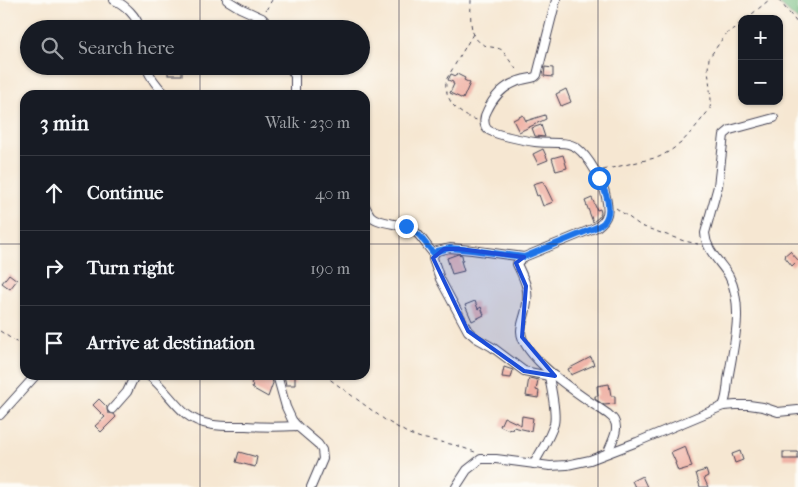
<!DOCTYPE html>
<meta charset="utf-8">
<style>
:root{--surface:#171b24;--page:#20242c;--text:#f1f3f6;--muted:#9ea1a6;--line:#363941}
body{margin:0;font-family:"IM FELL French Canon",serif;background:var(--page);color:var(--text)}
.controls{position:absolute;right:15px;top:15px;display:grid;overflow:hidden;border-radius:10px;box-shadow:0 1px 4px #0004}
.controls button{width:45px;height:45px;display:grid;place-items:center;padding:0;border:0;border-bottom:1px solid var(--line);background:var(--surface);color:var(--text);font:25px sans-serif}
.stop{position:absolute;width:15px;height:15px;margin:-11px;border:4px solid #1a73e8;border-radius:50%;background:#fff}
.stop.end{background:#1a73e8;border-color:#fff;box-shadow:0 1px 5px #0008}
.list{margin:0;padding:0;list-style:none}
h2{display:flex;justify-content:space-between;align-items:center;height:65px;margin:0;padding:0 20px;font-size:21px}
h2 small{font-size:16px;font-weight:400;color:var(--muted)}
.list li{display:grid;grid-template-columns:32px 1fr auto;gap:15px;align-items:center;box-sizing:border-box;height:75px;padding:0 20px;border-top:1px solid var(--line)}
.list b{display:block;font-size:19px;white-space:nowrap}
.list em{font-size:16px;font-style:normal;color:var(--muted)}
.icon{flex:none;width:28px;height:28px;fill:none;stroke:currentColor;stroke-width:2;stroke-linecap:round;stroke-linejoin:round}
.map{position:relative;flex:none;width:798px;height:487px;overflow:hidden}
.search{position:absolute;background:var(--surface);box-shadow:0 1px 4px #0004;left:20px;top:20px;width:350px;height:55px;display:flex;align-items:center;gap:12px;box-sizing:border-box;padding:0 18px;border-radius:28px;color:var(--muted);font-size:19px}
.panel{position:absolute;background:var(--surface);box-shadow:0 1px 4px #0004;left:20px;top:90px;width:350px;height:290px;border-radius:15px}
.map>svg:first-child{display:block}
</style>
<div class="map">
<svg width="798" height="487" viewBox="0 0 798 487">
<rect width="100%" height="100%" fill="#fdfcf7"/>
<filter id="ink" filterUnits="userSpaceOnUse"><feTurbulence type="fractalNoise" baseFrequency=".02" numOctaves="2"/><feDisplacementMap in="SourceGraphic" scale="10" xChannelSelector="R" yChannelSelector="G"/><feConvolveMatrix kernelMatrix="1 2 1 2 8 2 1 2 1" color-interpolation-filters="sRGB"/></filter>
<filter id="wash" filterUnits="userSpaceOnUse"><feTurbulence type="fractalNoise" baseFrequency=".0096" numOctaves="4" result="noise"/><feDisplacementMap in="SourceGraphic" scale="20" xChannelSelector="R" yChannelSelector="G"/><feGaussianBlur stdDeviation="1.12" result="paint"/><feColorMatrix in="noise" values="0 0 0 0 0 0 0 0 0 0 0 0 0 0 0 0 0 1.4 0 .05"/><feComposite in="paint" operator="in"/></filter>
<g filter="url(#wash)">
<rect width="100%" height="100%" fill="#f6e7d2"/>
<path fill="#77bd82" stroke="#4c705e" d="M775 0H798V21Z"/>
<g id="blocks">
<g fill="#efb1a4">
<rect x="168" y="66" width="14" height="9"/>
<path d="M545 67 553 68V77L544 76Z"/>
<path d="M451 74 456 76 457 74 465 78 464 80 470 83 463 99 450 93 454 84H453V82L448 80Z"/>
<path d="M566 89 571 102 561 106 556 94Z"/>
<path d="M523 115 526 121 545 115 546 119 519 132 513 120Z"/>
<path d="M541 125 545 137 535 136 532 128Z"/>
<path d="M543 149 548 160 538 164 533 154Z"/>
<path d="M563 155 567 168 556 171 552 158Z"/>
<path d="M543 181 553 202 543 206 539 195 537 196 533 184Z"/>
<path d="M592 198 597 210 600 209 601 213 599 217 593 222 585 201Z"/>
<path d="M790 251 798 260 792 266 784 256Z"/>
<path d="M458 254 462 255 463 261H461L464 271 452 274 447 258Z"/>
<path d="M9 274 17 280 10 289 2 283Z"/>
<path d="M475 301 478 309 481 307 484 315 472 321 465 305Z"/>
<path d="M591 357 594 365 571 375 568 369Z"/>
<path d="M504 367 513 370 511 378 502 377Z"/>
<path d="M252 375H265L272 379 273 383 268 397 252 388 253 385 251 384 252 382 249 380Z"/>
<path d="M284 375H295V385H286Z"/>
<path d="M529 378 538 380 536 390 539 391 538 398 526 396Z"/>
<path d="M609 384 611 396H615V404L604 405 595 399V396H598L597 386Z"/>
<path d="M99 399 107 407V410L108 413 114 414 116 417 101 432 95 426 105 417 93 405Z"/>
<path d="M522 416 533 418 531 431 513 427 512 430 510 429 509 430 500 426 504 417 521 425Z"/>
<path d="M685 446 692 467 678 471 675 463H676L671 452Z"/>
<path d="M740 451 743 460 735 463 732 454Z"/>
<path d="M239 452 257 457 255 467 236 462Z"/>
<rect x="783" y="452" width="15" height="7"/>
<path d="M706 470 708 476 704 478 708 487H700L696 473Z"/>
<path d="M642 476 647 487H635L632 481Z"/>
</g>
</g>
</g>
<g filter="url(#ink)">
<use href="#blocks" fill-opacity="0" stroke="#424052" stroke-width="1"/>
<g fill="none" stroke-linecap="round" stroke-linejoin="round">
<g stroke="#424052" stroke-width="10">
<g id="minor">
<path d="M114 0C125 5 137 16 140 29"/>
<path d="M227 0 240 8 262 18 267 23 268 29"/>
<path d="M556 0 537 75 535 77C529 79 522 79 516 82 503 87 493 98 487 111 484 116 483 124 487 129 491 134 527 141 535 142 548 144 566 140 577 148 588 156 604 183 606 197 609 211 609 218 597 227L524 257 519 261 517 264C525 281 530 289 526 309 525 316 521 324 521 331 521 358 587 400 608 414 610 416 613 418 614 420 620 430 611 443 608 452"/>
<path d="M146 66C150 78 157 86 166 95"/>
<path d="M289 66 295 76V95"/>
<path d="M365 206C367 209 369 214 371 216 378 224 402 223 413 230 422 236 426 246 434 254"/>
<path d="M524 257 472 250 450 248 437 251 434 254 433 258 440 279 468 331 476 338 492 347 524 371 549 376H555"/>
<path d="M148 375C163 386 172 402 186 414 204 428 225 426 246 426 263 427 280 427 297 426"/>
<path d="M277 375 286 407 292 420 297 426 318 444 322 450 323 459 311 487"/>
<path d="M723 406C727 398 727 390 728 380 733 348 745 307 729 276 720 261 706 251 705 233L718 186 724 135 730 130 774 118"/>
<path d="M112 409 127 392 135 375"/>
<path d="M0 415 36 375"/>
<path d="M534 464C540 452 550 438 554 424 557 412 551 389 549 376"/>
<path d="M456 487 467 470 481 459H496L550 466 567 465 590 460 637 442 723 406 736 405H749L763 407 778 412 798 410"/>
</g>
</g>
<g stroke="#424052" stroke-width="1" stroke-dasharray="4 4" stroke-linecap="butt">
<path d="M471 0C471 16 467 40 487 46 493 48 497 47 502 50L518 72"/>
<path d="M779 0 798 24"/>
<path d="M266 10 272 0"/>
<path d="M746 19 769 0"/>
<path d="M473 34 446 80C444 100 458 115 477 120"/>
<path d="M603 170 659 157 670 151 681 143 693 130 710 109 711 99 708 69 709 58 725 35 742 22"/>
<path d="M616 208 641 226 684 241 698 244"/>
<path d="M0 331 25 348"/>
<path d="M324 375 385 420 409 434 421 438 455 445 475 452"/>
</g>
<use href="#minor" stroke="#fff" stroke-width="8"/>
</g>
</g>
<g fill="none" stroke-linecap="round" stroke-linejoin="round" filter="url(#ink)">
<path stroke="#1a73e8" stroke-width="6" d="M406 226 419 235 434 254 437 251 450 248 472 250 524 257 597 227C600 225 602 224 604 222 614 210 605 190 599 178"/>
</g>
<path fill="#1d4ed8" fill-opacity="0.2" stroke="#1d4ed8" stroke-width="4" stroke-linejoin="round" d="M444 249H459L524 257 516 263 526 286 522 337 555 376 524 371 468 331 433 258Z"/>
<path fill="none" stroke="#22223b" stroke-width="1" stroke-opacity="0.55" d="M200 0V29M399 0V487M598 0V487M200 66V95M0 244H25M365 244H798M200 375V487"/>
</svg>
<div class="controls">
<button>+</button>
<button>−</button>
</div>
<div class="stop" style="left:599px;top:178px"></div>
<div class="stop end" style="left:406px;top:226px"></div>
<div class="search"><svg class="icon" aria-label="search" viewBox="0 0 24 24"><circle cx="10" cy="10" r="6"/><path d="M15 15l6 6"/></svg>Search here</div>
<section class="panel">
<h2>3 min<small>Walk · 230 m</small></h2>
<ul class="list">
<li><svg class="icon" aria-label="ahead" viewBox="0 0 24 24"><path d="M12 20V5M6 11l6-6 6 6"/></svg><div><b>Continue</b></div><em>40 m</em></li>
<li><svg class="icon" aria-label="right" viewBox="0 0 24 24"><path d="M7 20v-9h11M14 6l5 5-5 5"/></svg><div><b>Turn right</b></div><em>190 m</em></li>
<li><svg class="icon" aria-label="arrive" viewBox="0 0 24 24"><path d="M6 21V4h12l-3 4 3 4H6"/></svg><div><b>Arrive at destination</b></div></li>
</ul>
</section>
</div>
